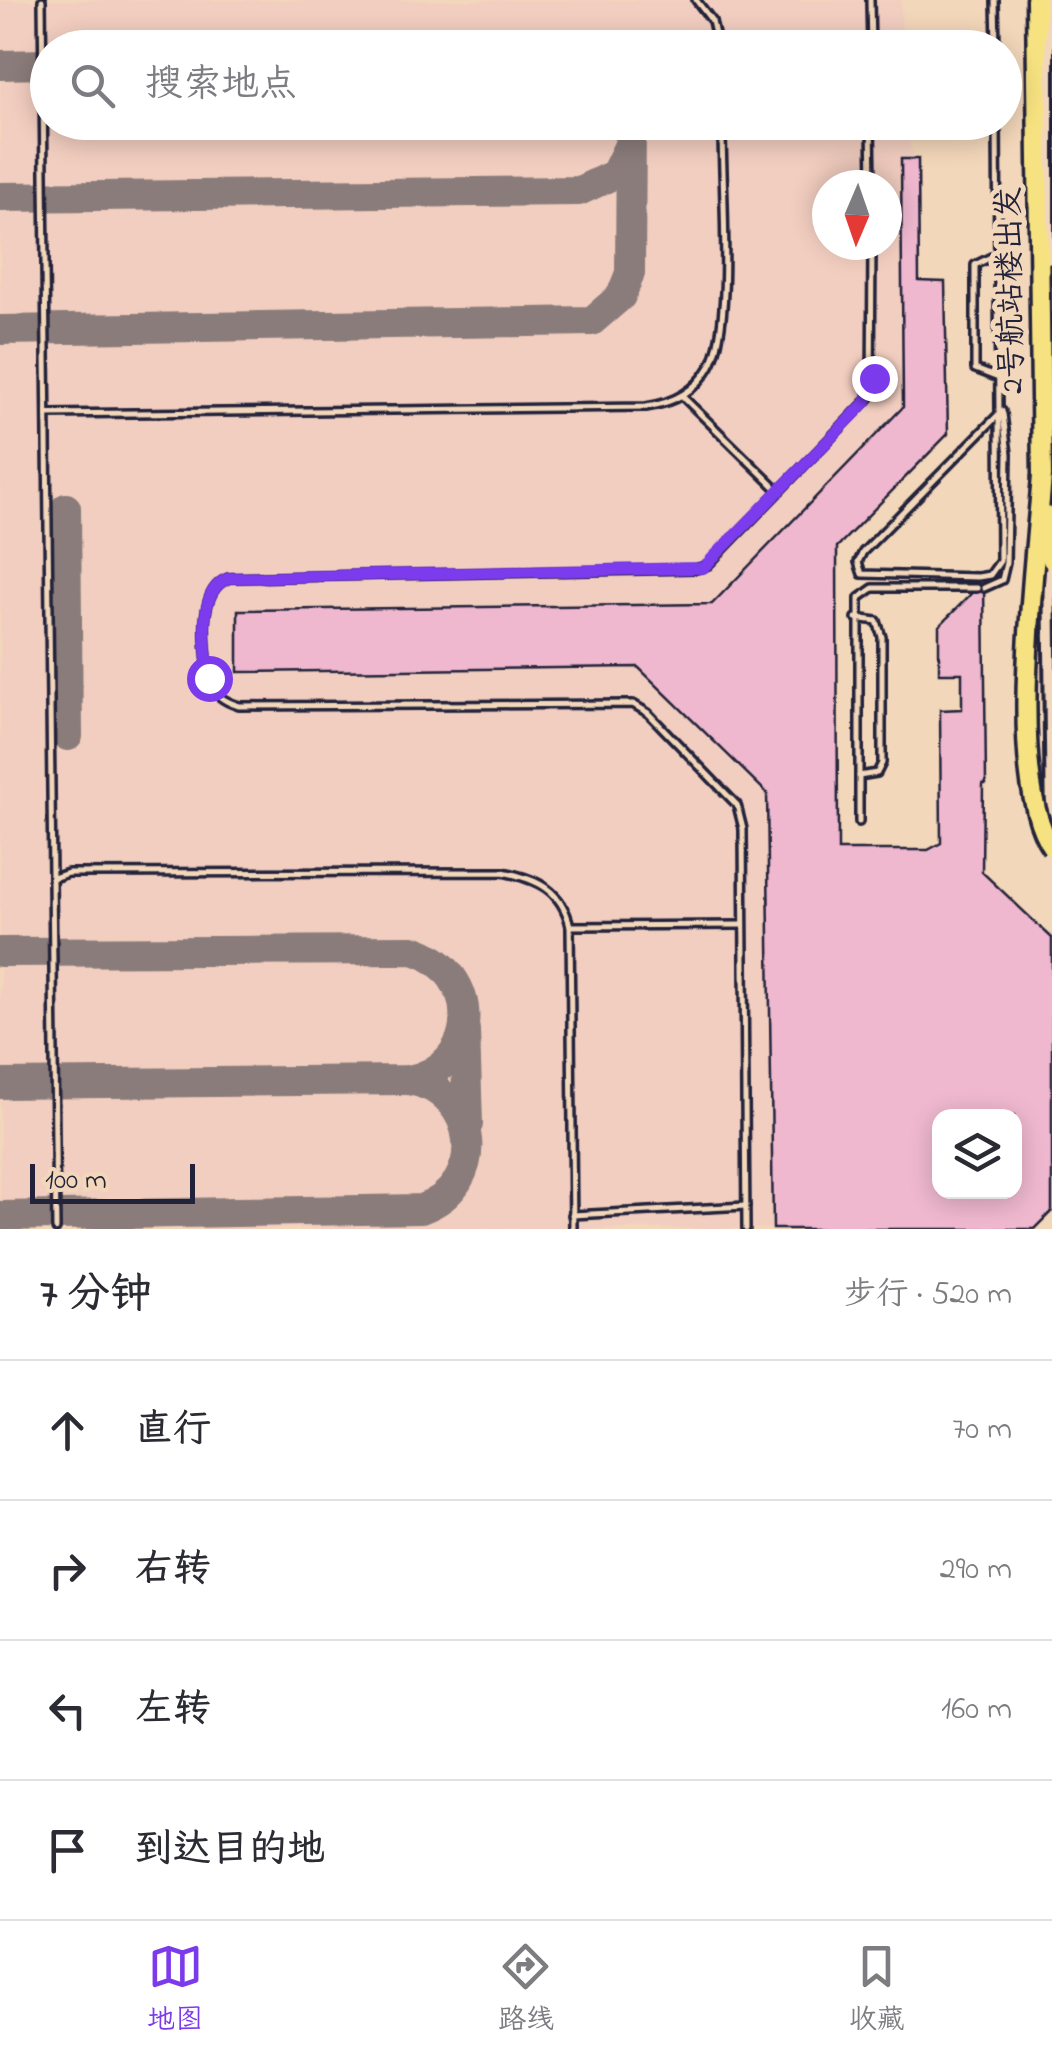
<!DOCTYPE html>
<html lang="zh">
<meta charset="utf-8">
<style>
:root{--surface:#fff;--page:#f7f7f7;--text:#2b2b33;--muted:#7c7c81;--line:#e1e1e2;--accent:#7c3aed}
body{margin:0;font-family:"Indie Flower","LXGW WenKai TC",sans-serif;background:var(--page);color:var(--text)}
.controls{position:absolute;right:30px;bottom:30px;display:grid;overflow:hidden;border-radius:20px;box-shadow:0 5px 25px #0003}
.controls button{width:90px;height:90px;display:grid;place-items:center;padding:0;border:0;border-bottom:2px solid var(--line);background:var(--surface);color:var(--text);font:50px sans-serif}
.compass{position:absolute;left:812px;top:170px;width:90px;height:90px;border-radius:50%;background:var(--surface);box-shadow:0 5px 25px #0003;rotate:182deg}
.scale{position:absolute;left:30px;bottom:25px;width:165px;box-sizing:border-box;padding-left:10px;border:5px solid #22223b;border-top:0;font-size:28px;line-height:35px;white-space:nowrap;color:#22223b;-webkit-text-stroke:8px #f3d7ba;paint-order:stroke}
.stop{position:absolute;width:30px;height:30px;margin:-22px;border:8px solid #7c3aed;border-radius:50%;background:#fff}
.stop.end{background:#7c3aed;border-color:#fff;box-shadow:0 2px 10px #0008}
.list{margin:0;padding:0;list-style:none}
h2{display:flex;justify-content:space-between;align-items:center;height:130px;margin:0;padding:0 40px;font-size:42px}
h2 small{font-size:32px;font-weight:400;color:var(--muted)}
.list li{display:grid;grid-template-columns:65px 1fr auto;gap:30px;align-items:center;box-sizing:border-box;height:140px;padding:0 40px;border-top:2px solid var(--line)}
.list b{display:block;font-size:38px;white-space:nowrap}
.list em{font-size:32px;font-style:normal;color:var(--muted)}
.icon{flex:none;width:55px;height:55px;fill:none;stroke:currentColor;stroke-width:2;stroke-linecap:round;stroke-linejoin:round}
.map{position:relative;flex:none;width:1052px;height:1229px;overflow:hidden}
.search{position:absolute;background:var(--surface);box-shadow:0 5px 25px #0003;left:30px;right:30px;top:30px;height:110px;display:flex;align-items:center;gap:25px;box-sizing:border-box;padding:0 35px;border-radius:55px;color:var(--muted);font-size:38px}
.sheet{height:690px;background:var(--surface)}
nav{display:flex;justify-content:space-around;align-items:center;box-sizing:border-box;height:140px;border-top:2px solid var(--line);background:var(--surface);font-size:28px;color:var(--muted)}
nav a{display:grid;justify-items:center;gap:5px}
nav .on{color:var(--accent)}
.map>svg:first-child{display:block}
</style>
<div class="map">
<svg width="1052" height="1229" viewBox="0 0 1052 1229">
<rect width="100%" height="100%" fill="#f3d7ba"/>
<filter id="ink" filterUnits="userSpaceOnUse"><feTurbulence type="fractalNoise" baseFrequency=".01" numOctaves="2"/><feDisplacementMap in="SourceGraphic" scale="20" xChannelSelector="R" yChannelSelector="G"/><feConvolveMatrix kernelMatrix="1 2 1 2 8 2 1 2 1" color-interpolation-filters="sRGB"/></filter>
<g filter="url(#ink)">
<path fill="#f2cec0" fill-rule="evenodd" d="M0 0H901L902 47 48 48V122L903 123 914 158 918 159 919 281 945 282 948 434 837 547 838 849 928 850 941 843 940 710 962 709V674L939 673V626L984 581 986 784 983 785 982 872 1052 938V1211L1034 1229H0ZM827 185H887V245H827ZM940 1116H1014V1192H940Z"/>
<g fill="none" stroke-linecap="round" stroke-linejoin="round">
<g stroke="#8a7c7a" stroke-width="30">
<path d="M0 65 48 64"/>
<path d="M0 197 579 191 615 174 629 145"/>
<path d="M0 330 592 321 621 296 630 273 631 124"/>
<path d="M66 508 68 736"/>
<path d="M0 952 413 950C482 971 483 1067 408 1080L0 1084"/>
<path d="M465 1030 468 1124"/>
<path d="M0 1216 421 1209C490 1185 479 1091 408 1080"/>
</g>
</g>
<path fill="#efb8cf" stroke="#22223b" stroke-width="2.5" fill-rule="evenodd" d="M901 159H918L919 281 945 282 948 434 837 547 838 850H928L941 843 940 710 962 709V673H939V626L984 581 986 784H983L982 872 1052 938V1211L1034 1229H773L767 793 638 667 238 672V610L712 604 903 407ZM940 1116H1014V1192H940Z"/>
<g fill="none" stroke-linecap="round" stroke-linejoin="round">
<g stroke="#22223b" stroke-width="12">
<g id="service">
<path d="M42 0 56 1229"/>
<path d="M696 0 712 21 718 48"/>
<path d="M870 0 871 48"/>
<path d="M995 0 996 48"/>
<path d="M871 122 872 185"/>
<path d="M997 122 1000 561 990 575 978 577 862 574 858 562 863 552 1002 411"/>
<path d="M999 253 975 265V369L1001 379"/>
<path d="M683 397 778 490"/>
<path d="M47 414 646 407C673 403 695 392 709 368 735 327 721 177 722 122"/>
<path d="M984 588 1002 580 1006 563 1008 454 1003 414"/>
<path d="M856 618 877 621 882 637V763L877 773 859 776"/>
<path d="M859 822V598L873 588H977"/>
<path d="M53 878 68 873 503 872C537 879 562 890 570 926L573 1229"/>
<path d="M570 926 743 925"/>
<path d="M572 1215 746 1206"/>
<path d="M746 1229 743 829 737 805 648 713 633 704 239 706C223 701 214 695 209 678 206 649 195 590 229 578L696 569 708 565 871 396 872 245"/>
</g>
</g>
<g stroke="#22223b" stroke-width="18">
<g id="minor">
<path d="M1048 259V0"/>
<path d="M1049 556 1052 834"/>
</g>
</g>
<g stroke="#22223b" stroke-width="25">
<path id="trunk" d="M1036 0 1042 476"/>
</g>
<use href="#service" stroke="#f3d7ba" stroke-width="5"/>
<use href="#minor" stroke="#f3d7ba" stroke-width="10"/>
<use href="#trunk" stroke="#f7e281" stroke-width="18"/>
<g stroke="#22223b" stroke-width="25" stroke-linecap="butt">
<g id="trunk-bridge">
<path d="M1042 476C1036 557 1005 784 1052 847"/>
<path d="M1047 516 1052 560"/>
</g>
</g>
<use href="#trunk-bridge" stroke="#f7e281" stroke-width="18"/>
</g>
</g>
<g fill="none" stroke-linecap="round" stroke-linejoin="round" filter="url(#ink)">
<path stroke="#7c3aed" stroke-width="12" d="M209 678C206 648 195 590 229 578L703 568 866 402 874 378"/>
</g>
<g text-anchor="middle" stroke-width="10" stroke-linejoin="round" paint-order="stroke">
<g font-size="32" fill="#22223b" stroke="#f3d7ba">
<text transform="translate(1009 290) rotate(-91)" y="11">2号航站楼出发</text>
</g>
</g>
</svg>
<div class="controls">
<button><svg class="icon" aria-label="layers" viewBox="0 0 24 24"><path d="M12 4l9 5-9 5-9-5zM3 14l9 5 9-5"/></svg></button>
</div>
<svg class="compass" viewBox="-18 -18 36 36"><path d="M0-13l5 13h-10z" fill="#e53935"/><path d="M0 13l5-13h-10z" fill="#7c7c81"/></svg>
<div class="scale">100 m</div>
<div class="stop" style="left:209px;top:678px"></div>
<div class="stop end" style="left:874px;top:378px"></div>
<div class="search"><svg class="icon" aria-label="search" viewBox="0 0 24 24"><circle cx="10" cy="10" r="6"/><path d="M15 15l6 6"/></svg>搜索地点</div>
</div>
<section class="sheet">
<h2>7 分钟<small>步行 · 520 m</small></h2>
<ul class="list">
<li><svg class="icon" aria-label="ahead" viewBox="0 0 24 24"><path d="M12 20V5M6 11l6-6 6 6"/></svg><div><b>直行</b></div><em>70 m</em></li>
<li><svg class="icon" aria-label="right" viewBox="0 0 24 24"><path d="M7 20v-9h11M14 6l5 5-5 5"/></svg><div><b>右转</b></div><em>290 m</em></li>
<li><svg class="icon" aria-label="left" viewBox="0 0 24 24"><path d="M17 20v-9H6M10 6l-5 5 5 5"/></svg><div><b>左转</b></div><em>160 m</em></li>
<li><svg class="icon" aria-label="arrive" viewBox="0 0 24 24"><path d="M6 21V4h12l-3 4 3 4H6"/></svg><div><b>到达目的地</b></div></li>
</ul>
</section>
<nav>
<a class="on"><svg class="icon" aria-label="map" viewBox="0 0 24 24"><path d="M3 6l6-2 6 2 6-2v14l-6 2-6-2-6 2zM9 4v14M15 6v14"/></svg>地图</a>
<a><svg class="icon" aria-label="directions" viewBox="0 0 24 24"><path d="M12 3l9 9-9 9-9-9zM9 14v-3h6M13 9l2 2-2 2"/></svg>路线</a>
<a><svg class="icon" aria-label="saved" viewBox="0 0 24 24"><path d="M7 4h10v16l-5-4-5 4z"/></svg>收藏</a>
</nav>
